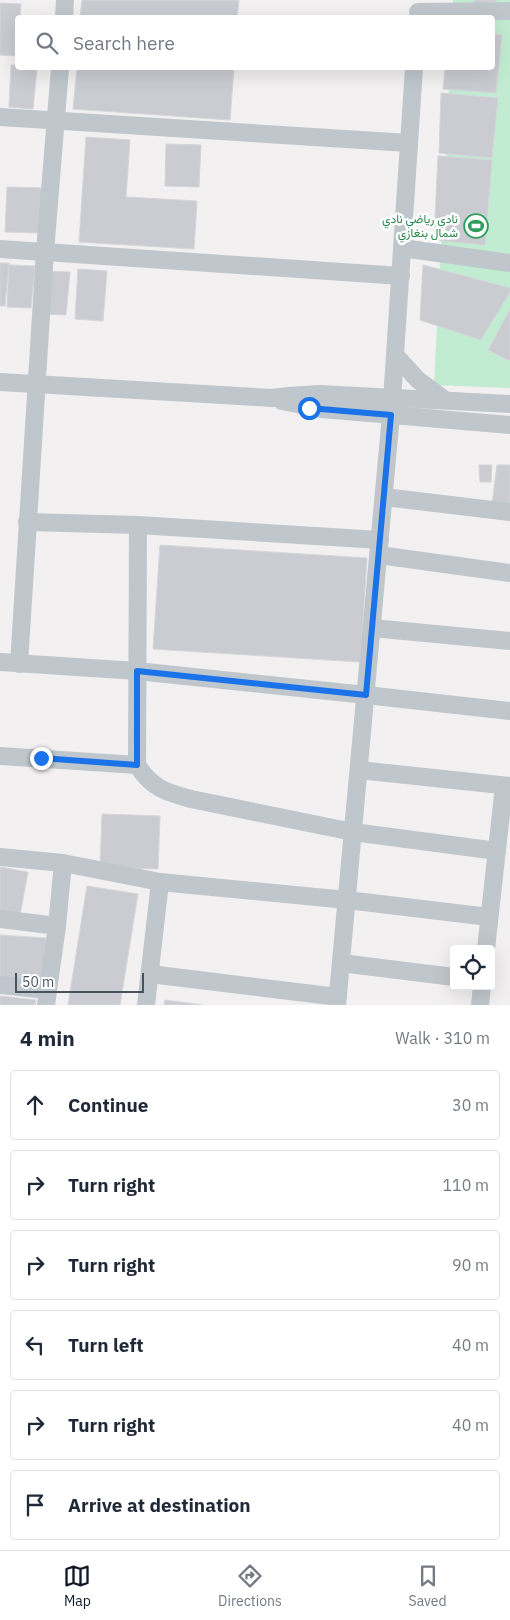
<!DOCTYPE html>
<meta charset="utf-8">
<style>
:root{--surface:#fff;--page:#f2f2f3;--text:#1f2937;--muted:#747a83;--line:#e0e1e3;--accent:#111827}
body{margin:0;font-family:"IBM Plex Sans",Vazirmatn,sans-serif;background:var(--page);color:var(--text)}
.controls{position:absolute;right:15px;bottom:15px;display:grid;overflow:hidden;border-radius:5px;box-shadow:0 5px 20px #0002}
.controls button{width:45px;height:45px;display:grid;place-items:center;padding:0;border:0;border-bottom:1px solid var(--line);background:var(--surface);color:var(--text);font:25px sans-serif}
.scale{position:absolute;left:15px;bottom:12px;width:129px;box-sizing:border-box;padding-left:5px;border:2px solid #49535c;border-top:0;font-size:14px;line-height:18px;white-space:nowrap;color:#49535c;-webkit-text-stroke:4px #fff;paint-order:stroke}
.stop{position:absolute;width:15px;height:15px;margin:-11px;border:4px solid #1a73e8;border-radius:50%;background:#fff}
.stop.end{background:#1a73e8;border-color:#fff;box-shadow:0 1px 5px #0008}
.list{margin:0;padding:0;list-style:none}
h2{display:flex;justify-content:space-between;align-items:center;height:65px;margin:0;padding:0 20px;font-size:21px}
h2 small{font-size:16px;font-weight:400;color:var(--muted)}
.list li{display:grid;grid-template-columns:32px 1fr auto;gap:15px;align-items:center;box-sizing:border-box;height:70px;margin:0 10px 10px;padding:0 10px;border:1px solid var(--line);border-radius:5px}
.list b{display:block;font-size:19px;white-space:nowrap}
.list em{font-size:16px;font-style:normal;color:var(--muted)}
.icon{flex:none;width:28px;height:28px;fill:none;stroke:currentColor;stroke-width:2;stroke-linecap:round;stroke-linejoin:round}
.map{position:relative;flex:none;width:510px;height:1005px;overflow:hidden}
.search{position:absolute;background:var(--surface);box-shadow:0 5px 20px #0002;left:15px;right:15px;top:15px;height:55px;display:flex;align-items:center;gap:12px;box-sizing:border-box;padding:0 18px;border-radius:5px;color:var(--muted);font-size:19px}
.sheet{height:545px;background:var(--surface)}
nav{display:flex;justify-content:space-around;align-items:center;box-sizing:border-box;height:70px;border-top:1px solid var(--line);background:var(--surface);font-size:14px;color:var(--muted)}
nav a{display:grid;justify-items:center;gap:2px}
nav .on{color:var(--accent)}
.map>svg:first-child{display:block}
</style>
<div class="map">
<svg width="510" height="1005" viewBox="0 0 510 1005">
<rect width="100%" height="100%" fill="#f2f0f0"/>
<path fill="#c2ecd1" d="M453 0H510V388L434 385 450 68H492V18L452 17Z"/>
<g fill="#caccd2" stroke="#d4d6db">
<path d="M82 0H239L237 18H80Z"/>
<path d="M474 0H496L497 1 474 4Z"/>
<path d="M0 3 21 4 20 18H18L17 56 0 55Z"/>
<path d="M492 34 502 35 496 93 443 89 445 68H492Z"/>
<path d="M11 65H18V68H37L33 109 9 107Z"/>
<path d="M77 68H234L230 120 73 109Z"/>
<path d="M441 93 498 98 492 158 439 153Z"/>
<path d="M86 137 130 140 126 197 197 201 194 249 79 242Z"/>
<path d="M166 144 201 145 199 187 165 186Z"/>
<path d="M438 156 492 160 485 245 434 240Z"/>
<path d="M7 187 42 188 41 233 5 232Z"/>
<path d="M0 263H9L5 306H0Z"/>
<path d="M9 265 35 266 31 308 7 307Z"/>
<path d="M423 265 510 288V292L481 340 420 320Z"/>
<path d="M78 269 107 271 103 321 75 319Z"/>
<path d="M44 271 70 272 66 315 42 314Z"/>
<path d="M510 309V361L488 350Z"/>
<path d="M479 465H492L491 482H480Z"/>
<path d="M497 465H510V505L492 504Z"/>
<path d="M160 545 367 558 360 662 153 649Z"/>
<path d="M102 814 160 816 158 869 100 867Z"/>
<path d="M0 867 28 872 20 915 0 911Z"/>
<path d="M87 886 138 894 120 1005H68Z"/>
<path d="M0 935 46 938 43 981 0 978Z"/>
<path d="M0 996 36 1000 35 1005H0Z"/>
<path d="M165 1000 203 1005H164Z"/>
</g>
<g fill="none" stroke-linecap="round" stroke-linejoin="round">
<g stroke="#bfc7cd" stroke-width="18">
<path d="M418 12 510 11"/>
<path d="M64 18 65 0"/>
<path d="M0 117 409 143"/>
<path d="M402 248 510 263"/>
<path d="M0 249 401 276"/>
<path d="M395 355 418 380 445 400"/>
<path d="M0 382 272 398 288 396 320 394 510 404"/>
<path d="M282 401 322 409 510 425"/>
<path d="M384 497 510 512"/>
<path d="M27 522 138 525 380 540"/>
<path d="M379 555 510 573"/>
<path d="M372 628 510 641"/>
<path d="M0 662 137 671 366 695 510 711"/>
<path d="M19 664 45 252 60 68"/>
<path d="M0 756 137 765C152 788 165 792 191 799L353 832 497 851"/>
<path d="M137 765 138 525"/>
<path d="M359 770 510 786"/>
<path d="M0 857 63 863 160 882 347 900 489 917"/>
<path d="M0 919 57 926"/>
<path d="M486 949 504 786"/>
<path d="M341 963 454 977"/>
<path d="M150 974 338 997"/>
<path d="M0 985 47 990"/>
<path d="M46 1005 57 926 63 863"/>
<path d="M146 1005 160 882"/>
<path d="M337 1005 391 415 414 68"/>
<path d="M480 1005 482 986"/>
</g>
</g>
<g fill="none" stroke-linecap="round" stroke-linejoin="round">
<path stroke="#1a73e8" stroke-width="6" d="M41 758 137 765V671L366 695 391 415 309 408"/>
</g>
<defs>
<g id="stadium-ring" transform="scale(1.25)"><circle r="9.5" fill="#fff" stroke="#2e9e5b" stroke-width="1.5"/><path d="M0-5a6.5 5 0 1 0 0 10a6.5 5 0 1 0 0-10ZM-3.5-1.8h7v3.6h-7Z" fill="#2e9e5b"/></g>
</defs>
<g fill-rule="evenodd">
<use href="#stadium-ring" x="476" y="226"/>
</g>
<g text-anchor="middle" stroke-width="5" stroke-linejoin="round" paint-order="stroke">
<g font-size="12" fill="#27864d" stroke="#fff" text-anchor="end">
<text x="458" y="223">نادي رياضي نادي<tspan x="458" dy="14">شمال بنغازي</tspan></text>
</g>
</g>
</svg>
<div class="controls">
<button><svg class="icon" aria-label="locate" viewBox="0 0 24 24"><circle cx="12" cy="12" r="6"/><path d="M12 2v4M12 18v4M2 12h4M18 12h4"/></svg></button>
</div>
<div class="scale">50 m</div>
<div class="stop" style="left:309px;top:408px"></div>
<div class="stop end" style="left:41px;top:758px"></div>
<div class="search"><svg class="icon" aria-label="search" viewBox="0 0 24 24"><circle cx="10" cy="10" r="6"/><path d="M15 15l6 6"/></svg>Search here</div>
</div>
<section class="sheet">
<h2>4 min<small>Walk · 310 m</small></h2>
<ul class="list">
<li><svg class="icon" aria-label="ahead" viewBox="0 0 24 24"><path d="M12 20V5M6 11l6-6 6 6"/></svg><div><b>Continue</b></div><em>30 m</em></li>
<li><svg class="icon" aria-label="right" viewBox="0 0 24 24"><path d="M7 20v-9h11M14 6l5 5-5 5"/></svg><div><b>Turn right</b></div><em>110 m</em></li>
<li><svg class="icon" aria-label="right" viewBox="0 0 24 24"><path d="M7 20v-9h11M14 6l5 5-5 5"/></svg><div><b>Turn right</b></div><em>90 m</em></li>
<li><svg class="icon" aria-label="left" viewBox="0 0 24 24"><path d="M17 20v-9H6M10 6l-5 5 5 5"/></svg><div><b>Turn left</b></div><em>40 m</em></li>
<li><svg class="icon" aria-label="right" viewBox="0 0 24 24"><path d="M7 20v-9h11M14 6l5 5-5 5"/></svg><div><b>Turn right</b></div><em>40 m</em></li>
<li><svg class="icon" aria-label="arrive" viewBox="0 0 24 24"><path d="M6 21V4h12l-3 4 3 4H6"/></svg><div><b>Arrive at destination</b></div></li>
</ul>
</section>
<nav>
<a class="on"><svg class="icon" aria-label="map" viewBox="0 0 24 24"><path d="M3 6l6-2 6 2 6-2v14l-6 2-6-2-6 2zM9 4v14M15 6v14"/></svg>Map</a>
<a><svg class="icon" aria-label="directions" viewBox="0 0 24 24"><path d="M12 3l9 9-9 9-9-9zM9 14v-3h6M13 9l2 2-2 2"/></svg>Directions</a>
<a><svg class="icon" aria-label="saved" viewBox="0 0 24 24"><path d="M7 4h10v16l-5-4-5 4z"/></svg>Saved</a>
</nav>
